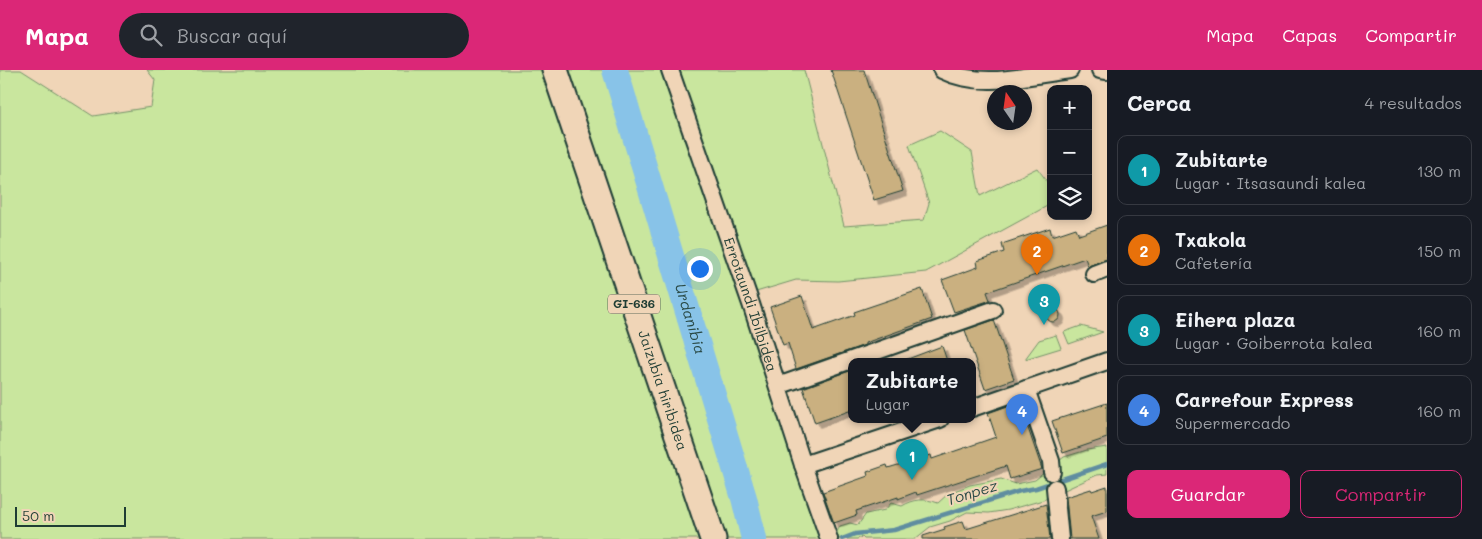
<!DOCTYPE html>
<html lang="es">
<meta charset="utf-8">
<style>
:root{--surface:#171b24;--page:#20242c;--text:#f1f3f6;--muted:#9ea1a6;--line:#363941;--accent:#db2777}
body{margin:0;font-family:Mali,sans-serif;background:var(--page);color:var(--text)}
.controls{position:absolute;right:15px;top:15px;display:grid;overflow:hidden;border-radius:10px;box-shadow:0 2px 8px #0003}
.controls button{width:45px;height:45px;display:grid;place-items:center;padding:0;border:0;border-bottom:1px solid var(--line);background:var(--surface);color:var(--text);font:25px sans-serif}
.compass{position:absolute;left:987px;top:15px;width:45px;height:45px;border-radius:50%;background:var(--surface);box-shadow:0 2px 8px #0003;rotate:347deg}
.scale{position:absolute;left:15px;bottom:12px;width:111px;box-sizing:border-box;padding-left:5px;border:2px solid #1f3d34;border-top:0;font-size:14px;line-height:18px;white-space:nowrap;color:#1f3d34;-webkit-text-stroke:4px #f0d5b7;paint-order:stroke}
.you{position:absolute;left:699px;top:198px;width:18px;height:18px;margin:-12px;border:4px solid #fff;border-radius:50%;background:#1a73e8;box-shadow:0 0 0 8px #1a73e833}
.badge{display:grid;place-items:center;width:32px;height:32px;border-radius:50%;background:var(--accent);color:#fff;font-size:16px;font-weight:700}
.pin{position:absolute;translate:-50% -41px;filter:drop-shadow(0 1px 2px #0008)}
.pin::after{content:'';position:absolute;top:26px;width:18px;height:15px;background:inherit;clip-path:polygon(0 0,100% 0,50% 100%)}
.popup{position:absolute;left:848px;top:288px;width:128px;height:65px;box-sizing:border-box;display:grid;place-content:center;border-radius:10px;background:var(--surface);filter:drop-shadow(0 1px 4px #0005);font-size:16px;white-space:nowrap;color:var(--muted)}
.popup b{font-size:19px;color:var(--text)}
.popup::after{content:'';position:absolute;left:50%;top:100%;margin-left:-10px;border:10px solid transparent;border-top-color:var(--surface)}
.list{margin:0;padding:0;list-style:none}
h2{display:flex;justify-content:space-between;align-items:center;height:65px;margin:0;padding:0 20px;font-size:21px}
h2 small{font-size:16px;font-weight:400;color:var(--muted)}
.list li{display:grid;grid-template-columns:32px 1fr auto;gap:15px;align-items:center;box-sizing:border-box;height:70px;margin:0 10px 10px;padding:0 10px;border:1px solid var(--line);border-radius:10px}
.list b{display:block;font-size:19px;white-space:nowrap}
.list p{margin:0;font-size:16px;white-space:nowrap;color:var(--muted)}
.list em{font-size:16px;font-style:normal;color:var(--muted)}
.actions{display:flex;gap:10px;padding:15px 20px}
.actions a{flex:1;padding:11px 0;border:1px solid var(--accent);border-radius:10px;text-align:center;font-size:18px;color:var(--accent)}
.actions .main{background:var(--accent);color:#fff}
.icon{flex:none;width:28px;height:28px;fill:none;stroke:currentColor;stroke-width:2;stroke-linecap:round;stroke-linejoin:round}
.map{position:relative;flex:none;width:1107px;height:469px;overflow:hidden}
header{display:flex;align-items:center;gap:30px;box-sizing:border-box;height:70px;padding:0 25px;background:var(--accent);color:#fff}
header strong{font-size:24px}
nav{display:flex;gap:28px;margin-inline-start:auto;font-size:18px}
.search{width:350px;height:45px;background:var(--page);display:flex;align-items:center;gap:12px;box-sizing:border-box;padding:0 18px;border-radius:28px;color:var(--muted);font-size:19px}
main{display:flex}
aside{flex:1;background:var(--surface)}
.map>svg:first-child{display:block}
</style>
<header>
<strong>Mapa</strong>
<div class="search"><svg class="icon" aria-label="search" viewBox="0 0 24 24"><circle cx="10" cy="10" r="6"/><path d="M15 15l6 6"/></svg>Buscar aquí</div>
<nav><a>Mapa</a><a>Capas</a><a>Compartir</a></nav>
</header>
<main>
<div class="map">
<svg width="1107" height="469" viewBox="0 0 1107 469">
<defs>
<filter id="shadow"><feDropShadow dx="4.5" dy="4.5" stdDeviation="0" flood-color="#0004"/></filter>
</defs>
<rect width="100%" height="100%" fill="#f0d5b7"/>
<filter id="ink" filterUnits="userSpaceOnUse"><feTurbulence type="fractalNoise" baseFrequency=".02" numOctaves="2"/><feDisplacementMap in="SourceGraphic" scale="10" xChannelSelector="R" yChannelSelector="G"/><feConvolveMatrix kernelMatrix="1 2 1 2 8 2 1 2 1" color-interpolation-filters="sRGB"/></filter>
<g filter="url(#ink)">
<g fill="#c9e69e" stroke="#749269">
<path d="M0 0H21L93 46 151 37 155 10 147 0H804L844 156 924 150 929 133 909 75 940 61 972 82 980 126 1037 98C1046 110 1056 120 1049 135L926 202 838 211 796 210 746 225 829 469H0Z"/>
<path d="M1081 256 1103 262 1069 274 1064 262Z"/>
<path d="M1056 265 1061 278 1025 289 1039 270Z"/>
<path d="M1107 377V404L1097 405 1043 430 1008 440 989 443 967 442 950 451 930 457 915 469H864L862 467 857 469H838L835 466 840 456 850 453 858 455 866 444 885 440 891 433 902 436C914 429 925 428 938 433L949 423 970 415 1001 409 1016 414 1035 410 1064 387 1087 380Z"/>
</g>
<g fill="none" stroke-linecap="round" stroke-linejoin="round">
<path stroke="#5e8da0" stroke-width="4.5" d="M842 469 855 464 894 460 1020 421 1036 418 1107 394"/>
<path stroke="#88c3e8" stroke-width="26" id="s1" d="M615 0 744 428 754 469"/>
</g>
<g fill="#cab080" stroke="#1f3d34" filter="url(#shadow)">
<path d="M831 0H864L903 121 874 130Z"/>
<path d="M1107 155V189L1088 196 1085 188 987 222 990 230 988 231 954 242 942 210 978 197 977 191 1004 182 1002 174 1050 158 1052 166 1076 158 1079 165Z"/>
<path d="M922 219 932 249 865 273V275L796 299 788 273 783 275 770 237 802 226 813 260 855 245 854 242Z"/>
<circle cx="1053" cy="245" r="7"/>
<path d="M994 250 1014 309 985 319 965 260Z"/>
<path d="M942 276 947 291H905V290Z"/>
<path d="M852 300V340L815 353 803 318Z"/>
<path d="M1019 332 1042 399 1010 409 1006 396 917 425 916 422 898 429V427L856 441 857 445 834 453 823 422 868 406 867 402 887 395 888 398 931 385 932 389 996 367 988 343Z"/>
<path d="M1107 333V368L1063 383 1052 351Z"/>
<path d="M1107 416V441L1091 446 1099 469H1070L1066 427 1091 419 1092 421Z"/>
<path d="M1046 434 1050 469H923V466L945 459 944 457 963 451 966 459Z"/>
</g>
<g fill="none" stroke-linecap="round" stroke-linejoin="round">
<g stroke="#1f3d34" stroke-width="20">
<g id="street">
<path id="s2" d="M670 0 751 234 803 395 829 469"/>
<path d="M942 0C982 20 1028 5 1070 0"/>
<path d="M1100 0 1107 1"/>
<path d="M1094 204 1107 199"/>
<path d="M778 316 993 240"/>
<path d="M1026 319 1051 391 1052 402"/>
<path d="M972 338 1107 291"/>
<path d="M803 395 940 349"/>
<path d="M1055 418 1060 469"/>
</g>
</g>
<g stroke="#1f3d34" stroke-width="29">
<g id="primary">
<path id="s3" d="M555 0 713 469"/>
</g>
</g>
<use href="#street" stroke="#f0d5b7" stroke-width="16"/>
<use href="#primary" stroke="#f0d5b7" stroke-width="25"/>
</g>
</g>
<g text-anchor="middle" stroke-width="4" stroke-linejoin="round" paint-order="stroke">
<rect fill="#f0d5b7" stroke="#5e6b5b" stroke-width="1" x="608" y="224.5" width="52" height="19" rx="4"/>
<g font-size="12" font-weight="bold" fill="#1f3d34">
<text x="634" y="238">GI-636</text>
</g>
<g font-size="14" fill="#1f3d34" stroke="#f0d5b7">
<text dy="5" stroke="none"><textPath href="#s2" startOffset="248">Errotaundi Ibilbidea</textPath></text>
<text dy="5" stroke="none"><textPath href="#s3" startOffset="338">Jaizubia hiribidea</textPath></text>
</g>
<g font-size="15" font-style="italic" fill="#2a4a46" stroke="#f0d5b7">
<text dy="5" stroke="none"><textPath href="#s1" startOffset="260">Urdanibia</textPath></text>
<text transform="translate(972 423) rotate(-17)" y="5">Tonpez</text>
</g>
</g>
</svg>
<div class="controls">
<button>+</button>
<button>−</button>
<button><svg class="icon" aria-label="layers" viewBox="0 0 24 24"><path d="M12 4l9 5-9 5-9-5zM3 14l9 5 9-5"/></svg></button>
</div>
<svg class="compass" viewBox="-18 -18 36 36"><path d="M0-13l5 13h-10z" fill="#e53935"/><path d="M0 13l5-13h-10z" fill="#9ea1a6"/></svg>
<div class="scale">50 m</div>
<div class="you"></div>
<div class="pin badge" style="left:912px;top:410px;background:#0f9aa8">1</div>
<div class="popup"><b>Zubitarte</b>Lugar</div>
<div class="pin badge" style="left:1037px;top:205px;background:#e8710a">2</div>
<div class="pin badge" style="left:1044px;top:255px;background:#0f9aa8">3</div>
<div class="pin badge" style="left:1022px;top:365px;background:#3f7fe0">4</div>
</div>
<aside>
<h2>Cerca<small>4 resultados</small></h2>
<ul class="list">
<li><span class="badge" style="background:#0f9aa8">1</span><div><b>Zubitarte</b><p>Lugar · Itsasaundi kalea</p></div><em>130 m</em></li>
<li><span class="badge" style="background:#e8710a">2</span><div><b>Txakola</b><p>Cafetería</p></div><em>150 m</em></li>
<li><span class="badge" style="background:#0f9aa8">3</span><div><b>Eihera plaza</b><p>Lugar · Goiberrota kalea</p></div><em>160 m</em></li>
<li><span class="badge" style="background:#3f7fe0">4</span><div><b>Carrefour Express</b><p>Supermercado</p></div><em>160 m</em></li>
</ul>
<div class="actions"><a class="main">Guardar</a><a>Compartir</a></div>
</aside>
</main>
